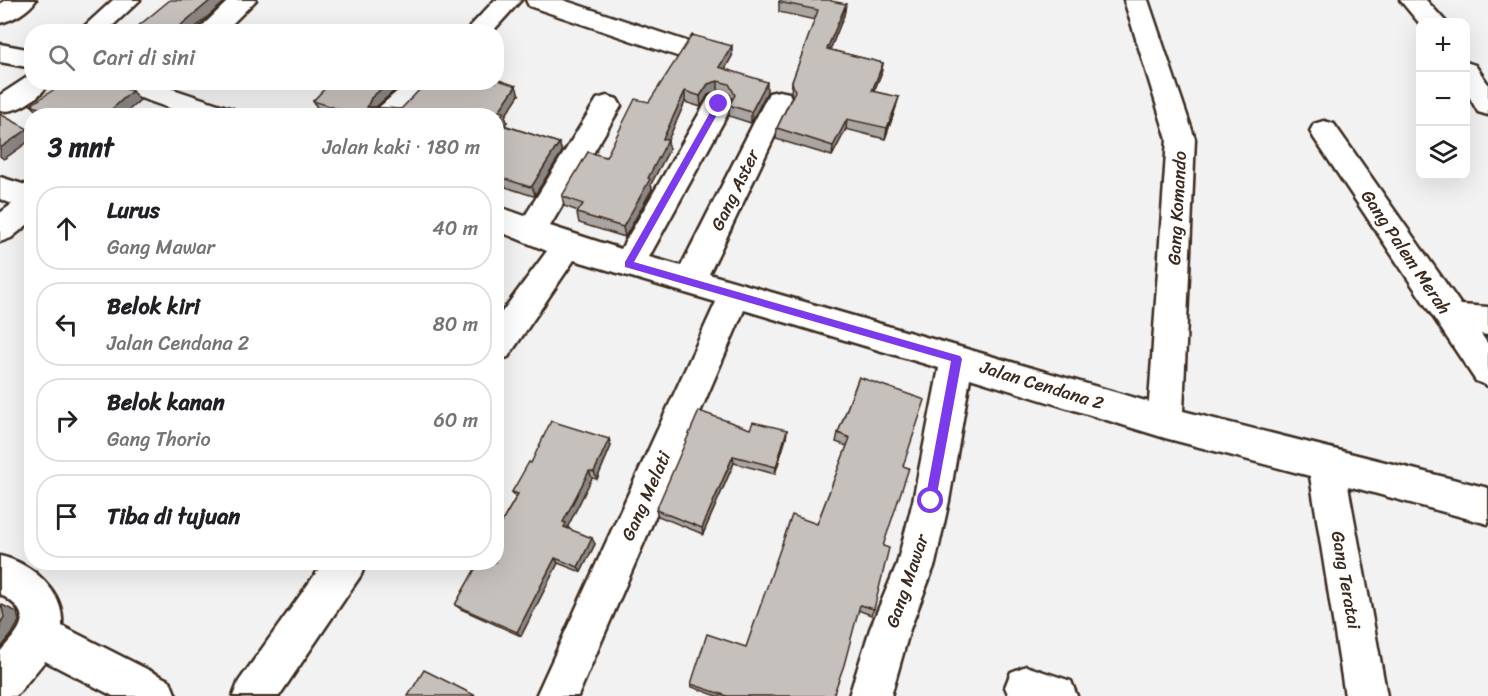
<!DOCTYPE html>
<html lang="id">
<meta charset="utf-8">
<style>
:root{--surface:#fff;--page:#f6f6f6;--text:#202124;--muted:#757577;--line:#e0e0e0}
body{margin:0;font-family:Sriracha,sans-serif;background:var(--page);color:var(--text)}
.controls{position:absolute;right:18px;top:18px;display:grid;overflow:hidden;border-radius:12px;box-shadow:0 6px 24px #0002}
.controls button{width:54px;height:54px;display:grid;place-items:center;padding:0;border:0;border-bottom:2px solid var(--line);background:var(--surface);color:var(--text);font:30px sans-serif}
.stop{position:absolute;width:18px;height:18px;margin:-14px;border:4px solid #7c3aed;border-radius:50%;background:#fff}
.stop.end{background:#7c3aed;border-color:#fff;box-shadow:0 2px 6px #0008}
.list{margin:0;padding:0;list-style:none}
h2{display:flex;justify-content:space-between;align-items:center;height:78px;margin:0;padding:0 24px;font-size:26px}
h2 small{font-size:20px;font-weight:400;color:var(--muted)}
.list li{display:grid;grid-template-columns:39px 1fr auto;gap:18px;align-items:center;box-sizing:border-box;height:84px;margin:0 12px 12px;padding:0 12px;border:2px solid var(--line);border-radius:24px}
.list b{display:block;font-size:22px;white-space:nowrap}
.list p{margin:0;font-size:20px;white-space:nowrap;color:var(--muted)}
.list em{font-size:20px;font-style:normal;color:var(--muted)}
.icon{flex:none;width:33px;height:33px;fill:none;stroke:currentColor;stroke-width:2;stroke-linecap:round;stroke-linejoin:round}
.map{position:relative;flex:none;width:1488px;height:696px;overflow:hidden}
.search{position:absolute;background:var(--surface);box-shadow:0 6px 24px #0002;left:24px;top:24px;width:480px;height:66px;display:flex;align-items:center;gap:15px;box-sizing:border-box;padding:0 21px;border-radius:24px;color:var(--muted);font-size:22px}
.panel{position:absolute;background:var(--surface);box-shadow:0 6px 24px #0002;left:24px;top:108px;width:480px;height:462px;border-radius:24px}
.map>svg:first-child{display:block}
</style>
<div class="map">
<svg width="1488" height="696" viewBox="0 0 1488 696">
<rect width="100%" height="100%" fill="#f3f2f2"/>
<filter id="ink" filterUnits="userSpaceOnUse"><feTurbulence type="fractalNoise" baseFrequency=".0167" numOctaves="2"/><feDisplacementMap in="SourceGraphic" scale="12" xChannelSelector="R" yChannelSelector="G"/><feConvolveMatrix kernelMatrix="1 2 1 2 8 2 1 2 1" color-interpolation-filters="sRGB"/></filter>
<g filter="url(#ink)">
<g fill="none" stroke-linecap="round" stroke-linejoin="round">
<g stroke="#3b2a1e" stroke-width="5">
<g id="minor">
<path d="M6 0H36C29 11 13 20 0 23V4Z"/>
<path d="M113 0H140L106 32H78Z"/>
<path d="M229 0H256L224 32H196Z"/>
<path d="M495 0H521L492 32H465Z"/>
<path d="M526 0H563L686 41 690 47 686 53 677 56 668 53 529 6Z"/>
<path d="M1124 0H1148L1195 139 1183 411 1488 488V524L1348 486 1387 696H1345L1310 476 1165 438 970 378 949 501 935 564 910 629 891 696H849L870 629 897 564 913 501 939 368 744 310 578 696H536L716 302 574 260 508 357 496 361V320L547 251 496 230V206L525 216 597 99 607 96 617 99 621 106 550 226 621 249 709 97 719 94 729 97 733 104 649 257 681 266 769 93 779 91 789 93 792 100 709 274 1149 402 1167 139Z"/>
<path d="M1400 0H1426L1446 22 1420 24Z"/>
<path d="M0 44 32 50V68L0 62Z"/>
<path d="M1466 62 1475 65 1488 84V115L1478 112 1466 91Z"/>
<path d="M32 74V82H50C42 96 16 115 0 110V95Z"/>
<path d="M108 82H152L233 109 236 116H192L112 88Z"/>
<path d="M408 82H438L405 116H374L377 109Z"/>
<path d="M1324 121 1334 124 1461 305 1488 307V335L1481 334 1488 344V386L1476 381 1314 138 1310 131 1314 124Z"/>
<path d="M0 177 32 187V221L11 238 0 242V213L12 204 0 199Z"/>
<path d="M0 556C31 563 65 591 62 626L170 681 176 696H113L45 661 16 696H0V652C21 628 36 615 0 594Z"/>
<path d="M324 562H366L361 575 279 696H233L239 681Z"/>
<path d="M1026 666 1071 681 1077 696H1009L1005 687 1011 672Z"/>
</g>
</g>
<use href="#minor" fill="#fff" fill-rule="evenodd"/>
</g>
<g fill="#aaa5a3" stroke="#3b2a1e" stroke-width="1.5">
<path d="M779 2H833L846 4 844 15 830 50 883 63 881 74 874 91 896 107 885 139 846 129 832 156 776 139 777 128 792 96 791 92 792 82 815 20 779 12Z"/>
<path d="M732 56 725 69 767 92 751 123 729 116V105L732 100 730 95 718 92 708 95 701 107 685 102 668 140 669 150 651 184 652 189 625 237 579 223 577 213 578 211 564 206 562 196 606 157 649 102Z"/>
<path d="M402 84 375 108 401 109 519 95 505 116 507 122 504 125 559 143 562 152 535 195 533 196 496 184V116H335L319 111 313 101Z"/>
<path d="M140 100 122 116H44L40 114 31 105Z"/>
<path d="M859 377 903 466 883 546 874 609 871 615 858 610 833 696H717L692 687 691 684 746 647 817 524 847 446 836 442 838 433Z"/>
<path d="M750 429 787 430 786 438 775 474 734 463 703 534 658 516 656 510Z"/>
<path d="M609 439 611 446 597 479 592 478 568 526 569 529 595 544 581 572 558 563 521 636 461 609 455 605 516 497 512 492 531 463Z"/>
</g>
<g fill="#8b8684" stroke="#3b2a1e" stroke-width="1.5">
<path d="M211 0H227L190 32H178L176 29Z"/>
<path d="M846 4 844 15 826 60 827 49Z"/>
<path d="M732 46V56L720 78 719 67Z"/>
<path d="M883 63 881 74 870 101 872 91Z"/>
<path d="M718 81V92L708 95 701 107 700 96 708 84Z"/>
<path d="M389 82H401L402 84 376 107H367L371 98Z"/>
<path d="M767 82V92L751 123V112Z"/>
<path d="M516 86 519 95 505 116 507 122 499 132 496 125 499 111Z"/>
<path d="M132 91 140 100 122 116H104Z"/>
<path d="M685 91V102L668 140 669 150 651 184 652 189 625 237 623 227 648 178 663 139Z"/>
<path d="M899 97 896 107 885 139 887 128Z"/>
<path d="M847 119 846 129 832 156 833 146Z"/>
<path d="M28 129 32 132V139L4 159 0 156V148Z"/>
<path d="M559 143 562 152 535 195 532 186Z"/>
<path d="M787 430 786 438 775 474 776 467Z"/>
<path d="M609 439 611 446 597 479 594 472Z"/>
<path d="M733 456 734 463 703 534 702 528Z"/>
<path d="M589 471 592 478 568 526 569 529 564 527 563 522Z"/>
<path d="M592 538 595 544 581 572 578 567Z"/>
<path d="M555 558 558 563 521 636 517 632Z"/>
<path d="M0 604 17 612 19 621 12 634 0 649Z"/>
</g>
<g fill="#c6c0bd" stroke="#3b2a1e" stroke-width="1.5">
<path d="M170 0H211L176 29H174L170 32H131Z"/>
<path d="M780 0H831V1L846 4 827 49 883 63 872 91 899 97 887 128 847 119 833 146 777 128 795 91 792 82 818 10 779 2Z"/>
<path d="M692 35 732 46 719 67 767 82 751 112 729 105 735 95 729 84 718 81 708 84 700 96 685 91 663 139 668 140 648 178 650 179 623 227 577 213 583 204 562 196 588 152 606 157 635 99 649 102Z"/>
<path d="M496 79 516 86 499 111 504 112 496 121V116H361L313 101 331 82H389L371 98 367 107 401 109 427 82H496Z"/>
<path d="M65 82H107L132 91 104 116H58L31 105Z"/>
<path d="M0 114 28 129 0 148Z"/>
<path d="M496 123 559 143 532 186 530 187 496 176Z"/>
<path d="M859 377 925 400 903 466 909 468 883 546 889 548 874 609 860 605 844 665 833 696H727L691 684 707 634 746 647 792 515 817 524 850 438 838 433Z"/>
<path d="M699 411 750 429 753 422 787 430 776 467 733 456 702 528 656 510Z"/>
<path d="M551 421 609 439 594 472 589 471 563 522 566 523 564 527 592 538 578 567 555 558 517 632 455 605 479 562H496V532L518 494 512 492 529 462 531 463Z"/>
<path d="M0 606 2 607 4 617 0 624Z"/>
<path d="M424 670 476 696H408Z"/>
</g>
</g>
<path fill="#7c3aed" d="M716 102 723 104 634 262 960 356 962 359 935 505H927L925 501 951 361 625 267V262Z"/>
<g text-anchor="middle" stroke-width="6" stroke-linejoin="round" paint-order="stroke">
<g font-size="18" fill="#3b2a1e" stroke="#fff">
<text transform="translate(735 190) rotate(-64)" y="6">Gang Aster</text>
<text transform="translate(1177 208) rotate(-87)" y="6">Gang Komando</text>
<text transform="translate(1406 252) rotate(56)" y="6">Gang Palem Merah</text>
<text transform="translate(1042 385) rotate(17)" y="6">Jalan Cendana 2</text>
<text transform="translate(646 496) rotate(-66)" y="6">Gang Melati</text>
<text transform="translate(1346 580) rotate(80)" y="6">Gang Teratai</text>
<text transform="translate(907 581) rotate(-71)" y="6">Gang Mawar</text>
</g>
</g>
</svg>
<div class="controls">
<button>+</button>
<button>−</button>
<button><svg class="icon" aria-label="layers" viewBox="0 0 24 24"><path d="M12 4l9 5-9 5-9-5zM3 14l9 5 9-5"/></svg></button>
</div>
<div class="stop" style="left:931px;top:501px"></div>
<div class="stop end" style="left:719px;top:104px"></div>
<div class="search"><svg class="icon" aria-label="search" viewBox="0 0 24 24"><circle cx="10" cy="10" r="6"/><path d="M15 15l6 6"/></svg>Cari di sini</div>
<section class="panel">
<h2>3 mnt<small>Jalan kaki · 180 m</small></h2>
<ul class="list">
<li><svg class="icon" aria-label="ahead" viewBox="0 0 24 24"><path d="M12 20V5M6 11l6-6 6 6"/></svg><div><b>Lurus</b><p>Gang Mawar</p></div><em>40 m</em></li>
<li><svg class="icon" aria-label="left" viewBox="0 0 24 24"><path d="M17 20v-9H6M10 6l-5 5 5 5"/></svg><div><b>Belok kiri</b><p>Jalan Cendana 2</p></div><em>80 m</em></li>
<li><svg class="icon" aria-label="right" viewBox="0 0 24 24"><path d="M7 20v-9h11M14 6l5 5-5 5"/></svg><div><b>Belok kanan</b><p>Gang Thorio</p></div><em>60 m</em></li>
<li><svg class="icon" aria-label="arrive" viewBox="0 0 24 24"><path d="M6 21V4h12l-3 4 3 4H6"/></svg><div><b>Tiba di tujuan</b></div></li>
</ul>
</section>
</div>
